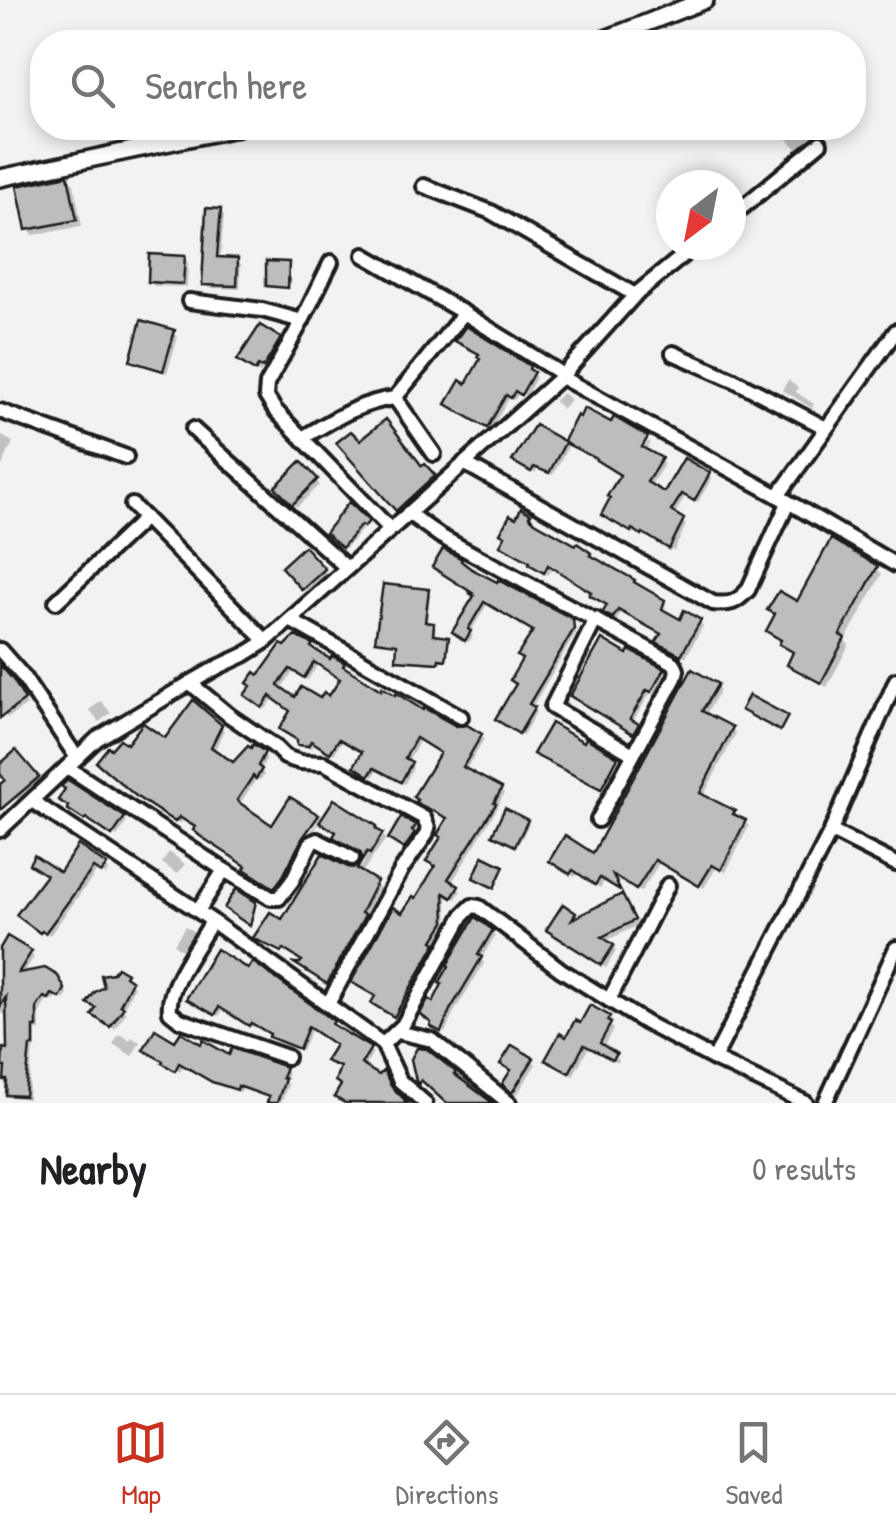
<!DOCTYPE html>
<style>
:root{--surface:#fff;--page:#f6f6f6;--text:#202124;--muted:#757577;--line:#e0e0e0;--accent:#c8321e}
body{margin:0;font-family:"Patrick Hand",sans-serif;background:var(--page);color:var(--text)}
.compass{position:absolute;left:656px;top:170px;width:90px;height:90px;border-radius:50%;background:var(--surface);box-shadow:0 5px 15px #0003;rotate:212deg}
.list{margin:0;padding:0;list-style:none}
h2{display:flex;justify-content:space-between;align-items:center;height:130px;margin:0;padding:0 40px;font-size:42px}
h2 small{font-size:32px;font-weight:400;color:var(--muted)}
.icon{flex:none;width:55px;height:55px;fill:none;stroke:currentColor;stroke-width:2;stroke-linecap:round;stroke-linejoin:round}
.map{position:relative;flex:none;width:896px;height:1103px;overflow:hidden}
.search{position:absolute;background:var(--surface);box-shadow:0 5px 15px #0003;left:30px;right:30px;top:30px;height:110px;display:flex;align-items:center;gap:25px;box-sizing:border-box;padding:0 35px;border-radius:40px;color:var(--muted);font-size:38px}
.sheet{height:290px;background:var(--surface)}
nav{display:flex;justify-content:space-around;align-items:center;box-sizing:border-box;height:140px;border-top:2px solid var(--line);background:var(--surface);font-size:28px;color:var(--muted)}
nav a{display:grid;justify-items:center;gap:5px}
nav .on{color:var(--accent)}
.map>svg:first-child{display:block}
</style>
<div class="map">
<svg width="896" height="1103" viewBox="0 0 896 1103">
<rect width="100%" height="100%" fill="#f2f2f2"/>
<filter id="ink" filterUnits="userSpaceOnUse"><feTurbulence type="fractalNoise" baseFrequency=".01" numOctaves="2"/><feDisplacementMap in="SourceGraphic" scale="20" xChannelSelector="R" yChannelSelector="G"/><feConvolveMatrix kernelMatrix="1 2 1 2 8 2 1 2 1" color-interpolation-filters="sRGB"/></filter>
<g filter="url(#ink)">
<g fill="#0003" fill-rule="evenodd">
<path d="M788 128H803L814 139 799 151 787 138 792 133Z"/>
<path d="M68 178 74 184 82 226 34 235 28 229Z"/>
<path d="M220 211 224 216 220 260H237L241 264 240 289 209 288 205 284Z"/>
<path d="M184 258 188 263 187 287 154 286 150 281Z"/>
<path d="M288 264 290 267V289L271 288 268 285Z"/>
<path d="M174 332 178 337 167 373 137 365 133 360Z"/>
<path d="M279 340 283 344 267 371 263 369 260 373 244 364Z"/>
<path d="M529 368 536 378 526 396 519 392 515 400 510 397 491 429 453 407 467 388Z"/>
<path d="M788 380 798 388 796 392 814 404 812 408 782 390Z"/>
<path d="M563 393 570 400 562 409 554 401Z"/>
<path d="M578 419 638 459 648 441 650 443 645 451 664 464 650 487 665 495 708 475 712 478 698 502 686 495 674 516 686 525 674 551 648 535 647 537 637 531 635 534 607 518 623 475 599 459 569 445 553 475 538 469 535 473 519 464 536 428 565 445Z"/>
<path d="M0 435 13 442 2 466H0Z"/>
<path d="M340 443H360L423 469 425 467 436 479 400 511Z"/>
<path d="M301 465 320 485 297 507 278 487Z"/>
<path d="M350 506 369 525 367 527 365 526 346 548 329 533Z"/>
<path d="M522 511 533 519 532 522 590 555 660 622 666 604 665 614 680 622H699L703 626 686 657 663 645V635L622 612 617 620 611 617 610 606 593 592 553 567 548 575 535 568 517 521Z"/>
<path d="M304 549 327 574 308 592 284 567Z"/>
<path d="M463 566 575 625 576 633 532 707 536 712 523 735 501 722 519 684 535 632 488 603 470 633 473 636 469 642 458 635 477 597Z"/>
<path d="M876 568 882 574 845 641 849 645 827 687 795 670 790 664 795 654 788 649 782 644 783 641 769 631 777 616 771 610 798 605Z"/>
<path d="M427 591 430 594 427 624 436 628 435 637 446 639 443 661H441L440 665 401 661 398 659 400 645 380 643 378 640Z"/>
<path d="M311 646 331 662 333 659 344 665 347 668 345 671 382 693 456 728 480 736 484 739 465 771 504 793 497 809 451 884 461 891 456 899 447 894 448 926 435 945 438 948 398 1018 377 1005 403 916 417 901 437 867 450 819 443 753 420 740 408 762 413 767 405 784 378 769 373 777 360 769 365 753 343 740 334 754 315 743 312 748 303 747 299 744 293 711 274 698 266 709 251 698 260 678ZM318 664 343 679 330 699 295 701 280 690 294 671 308 680Z"/>
<path d="M628 658 666 675 655 694 651 692 632 723 640 729 637 735 577 699Z"/>
<path d="M0 668 18 688 27 705 8 718 0 712Z"/>
<path d="M716 686 720 690 705 716 736 733 703 797 733 813 749 826 726 872 716 868 704 888 660 862 641 892 612 874 620 889 605 880 600 888 578 872 575 877 556 865 594 856Z"/>
<path d="M101 701 111 713 99 722 89 710Z"/>
<path d="M194 704 224 730 214 752 233 765 264 754 267 758 260 770 264 775 260 780 257 778 239 805 297 850 320 819 321 821 305 842 287 880 278 890 250 872 248 867 197 828 183 819 180 824 144 800 127 748 165 741Z"/>
<path d="M16 754 41 782 19 801 4 784 9 780 0 770V767Z"/>
<path d="M540 758 617 759 621 763 606 791Z"/>
<path d="M73 812 124 819 127 822 117 837 90 819 88 821Z"/>
<path d="M526 822 529 824 517 847 498 837Z"/>
<path d="M415 827 419 831 415 837 417 839 409 852 395 842Z"/>
<path d="M376 828 386 839 361 874 380 888 364 918 368 921 332 987 306 970 304 961 288 951 286 954 261 941 363 865Z"/>
<path d="M79 849 109 870 106 875 98 870 50 935 47 933 45 935 23 919 61 875Z"/>
<path d="M169 852 185 864 177 874 162 863Z"/>
<path d="M622 897 638 925 604 942 616 951 606 968 554 934 563 908 579 919Z"/>
<path d="M185 926 196 933 184 952 174 944Z"/>
<path d="M491 932 495 936 481 959 484 963 453 1014 445 1033 437 1029 434 1005Z"/>
<path d="M0 953H30L34 957 22 975 57 978 68 994 64 1000 57 995 53 1001 48 999 40 1012V1030H36V1049H33L28 1099 12 1097 8 1094 9 1017 0 1012Z"/>
<path d="M125 975 134 987 123 1010 126 1013 115 1029 99 1019Z"/>
<path d="M193 1002 332 1023 373 1053 363 1069 379 1078 387 1076 395 1093 406 1103H346L341 1100 344 1086 342 1068 328 1061 338 1045 312 1028 302 1051 276 1039 273 1035 255 1024 253 1027 223 1009 219 1016Z"/>
<path d="M609 1018 613 1022 611 1026 613 1029 603 1048 619 1060 618 1063 589 1047 573 1076 552 1064 567 1041 581 1026Z"/>
<path d="M119 1034 130 1040 131 1037 140 1042 132 1056 113 1044Z"/>
<path d="M176 1044 230 1059 284 1069 288 1073 285 1082 288 1085 281 1103H269L271 1099 242 1089 241 1092 218 1085 184 1065 180 1072 150 1053Z"/>
<path d="M532 1060 536 1064 517 1095 505 1084 513 1071Z"/>
</g>
<g fill="#bdbdbd" stroke="#1c1c1c" stroke-width="2.5" fill-rule="evenodd">
<path d="M68 175 77 220 26 230 17 186Z"/>
<path d="M206 208 221 209 217 257 238 258 237 286 202 285Z"/>
<path d="M149 254 185 256 183 284 148 282Z"/>
<path d="M266 261 289 262 288 288 266 286Z"/>
<path d="M141 320 175 330 163 371 130 361Z"/>
<path d="M260 325 281 338 263 368 258 366 255 371 237 360Z"/>
<path d="M466 326 530 366 529 369 534 372 521 395 515 391 511 398 506 395 487 428 446 404 460 380 466 384 480 359 477 357 479 354 455 341Z"/>
<path d="M584 408 611 422 614 417 648 437 642 447 662 458 647 482 664 492 684 458 710 473 694 501 682 494 671 511 684 519 669 549 643 533 642 535 632 529 631 532 601 515 610 498 607 496 620 475 596 460 597 459 565 443 549 473 534 467 531 472 512 461 535 425 564 441 577 415 580 417Z"/>
<path d="M386 419 422 466 425 464 435 475 396 511 336 443 351 431 360 440Z"/>
<path d="M301 461 318 479 292 505 275 487Z"/>
<path d="M349 502 369 521 364 527 361 525 342 548 325 533Z"/>
<path d="M521 508 531 514 529 516 535 522 576 545 577 543 591 553 590 555 635 580 634 582 665 600 662 609 680 619 684 610 701 620 681 655 656 642 661 634 618 610 613 618 604 614 603 612 607 605 589 595 591 592 548 565 544 573 529 564 530 562 500 545 505 536 500 533 510 515 516 518Z"/>
<path d="M831 539 878 566 840 635 845 638 821 683 787 665 793 652 779 644 781 640 766 631 775 614 767 610 779 591 797 601Z"/>
<path d="M304 546 325 569 302 590 281 567Z"/>
<path d="M443 549 462 559 461 561 470 568 497 582 498 580 573 619 574 629 529 704 535 707 519 734 495 719 516 684 510 680 522 659 517 656 533 631 484 602 468 629 471 631 465 641 452 632 474 596 469 593 474 594 432 567Z"/>
<path d="M383 584 429 589 425 622 434 623 433 635 449 637 446 660 439 659 438 663 396 660 397 644 375 641Z"/>
<path d="M295 636 313 644 311 647 330 659 332 656 345 663 343 666 381 690 382 687 395 695 396 693 423 710 424 708 456 726 467 725 482 734 463 767 502 788 494 803 496 804 448 879 459 886 452 898 444 893 445 922 433 941 436 943 394 1017 371 1003 375 996 351 982 393 907 402 913 413 896 416 898 435 866 426 861 441 837 437 835 447 818 415 802 417 800 413 797 440 753 416 738 405 758 412 762 401 782 374 768 369 776 354 766 362 752 339 739 330 753 311 741 308 746 297 745V740L279 729 290 711 270 696 262 708 244 695 251 686 247 683 255 672 259 675 281 644 285 646ZM314 662 340 679 329 696 324 692 320 698 301 687 295 697 278 685 290 669 304 678Z"/>
<path d="M602 639 627 654 629 650 665 669 651 692 647 690 630 719 639 724 633 734 570 696Z"/>
<path d="M0 665 14 681 25 700 0 718Z"/>
<path d="M692 669 718 684 702 711 733 727 700 793 735 811 733 814 746 820 721 870 712 865 699 886 655 860 636 890 613 875 620 890 600 878 595 885 573 870 570 874 549 861 565 835 593 853Z"/>
<path d="M749 695 788 716 780 731 741 710Z"/>
<path d="M193 700 222 725 211 747 233 762 248 746 251 748 253 744 265 752 258 766 262 769 256 779 253 776 237 800 240 803 272 825 290 797 319 815 302 839 283 876 274 888 244 869 246 866 200 836 193 830 195 827 179 817 175 822 137 797 96 762 108 747 111 749 120 739 127 744 143 723 165 738Z"/>
<path d="M551 723 584 742 586 738 618 757 601 789 533 754Z"/>
<path d="M16 750 39 777 0 810V784L5 780 0 774V764Z"/>
<path d="M68 780 125 817 112 836 86 818 84 820 67 809 68 806 58 800 65 789 61 786Z"/>
<path d="M334 799 377 826 376 829 383 833 370 854 367 852 357 869 377 881 361 913 365 915 327 984 294 963H300L302 961 283 949 281 952 253 938 270 912 282 919 322 854 348 867 353 868 360 863 362 857 360 852 333 837 336 832 319 822Z"/>
<path d="M505 808 528 820 515 846 492 835Z"/>
<path d="M401 817 416 825 412 831 415 833 404 849 388 839Z"/>
<path d="M78 845 107 865 101 873 93 868 45 933 42 931 40 933 16 915 46 875 29 864 34 855 60 872Z"/>
<path d="M483 856 504 866 494 888 473 878Z"/>
<path d="M236 889 256 902 250 926 224 908Z"/>
<path d="M622 894 635 920 602 937 614 945 601 965 546 930 563 904 576 913 572 919Z"/>
<path d="M475 917 493 930 478 955 482 957 450 1010 441 1032 430 1026 431 1023 420 1014 428 999 433 1002 442 984 439 983 449 966 447 965Z"/>
<path d="M7 936 32 951 18 973 45 968 58 976 65 989 60 998 52 994 49 999 44 997 37 1007V1027H34V1046H30L25 1096 6 1095 7 1080H4L5 1067H2L3 1048 7 1049 6 997 0 1007V948Z"/>
<path d="M216 949 248 969 253 962 334 1021 332 1024 371 1048 361 1064 379 1075 384 1070 391 1086 408 1103H345L334 1097 341 1085 335 1081 340 1067 325 1061 335 1045 308 1027 299 1049 269 1037 270 1034 251 1023 249 1026 219 1007 215 1015 186 999Z"/>
<path d="M117 967 127 973 125 976 132 981 120 1005 124 1007 110 1027 92 1015 96 1008 87 1003 95 992 104 987 101 975 113 973Z"/>
<path d="M590 1005 610 1016 607 1021 611 1023 600 1043 617 1054 613 1060 584 1045 569 1073 545 1060 560 1033 566 1037 575 1020 580 1023Z"/>
<path d="M155 1029 175 1041 181 1032 201 1044 203 1040 229 1055 232 1048 286 1067 282 1078 285 1079 277 1103H267L269 1097 238 1086 237 1090 212 1082 179 1063 175 1071 162 1063 163 1061 143 1050Z"/>
<path d="M512 1045 534 1058 512 1093 502 1084 511 1070 500 1064Z"/>
<path d="M417 1048 427 1049 456 1072 454 1074 493 1103H446L421 1080 419 1084 416 1081 411 1059Z"/>
</g>
<g fill="none" stroke-linecap="round" stroke-linejoin="round">
<g stroke="#1c1c1c" stroke-width="20">
<g id="minor">
<path d="M424 186 491 212 635 295"/>
<path d="M731 217 820 143"/>
<path d="M364 255 464 313"/>
<path d="M189 301 262 310 302 321 267 384 266 396 275 410 390 529"/>
<path d="M302 321 331 262"/>
<path d="M673 353 734 380 826 428"/>
<path d="M561 377 778 496 896 565"/>
<path d="M395 398 434 454"/>
<path d="M0 411 126 457"/>
<path d="M193 429 347 568"/>
<path d="M304 437C333 420 360 402 395 398L464 313 563 375"/>
<path d="M464 463 713 603C730 605 736 603 748 590L788 503"/>
<path d="M778 496 896 331"/>
<path d="M132 505 266 641"/>
<path d="M408 513 440 536 674 663 677 670 675 678 598 820"/>
<path d="M56 602 145 518"/>
<path d="M596 619 552 707 633 754"/>
<path d="M290 620 461 717"/>
<path d="M0 650 22 675 77 758"/>
<path d="M896 680 831 831 896 864"/>
<path d="M190 683 230 716 274 746 285 757 300 762 324 763 424 818 428 828 426 835 402 869 328 1004"/>
<path d="M67 767 224 870 271 898H279L292 881 311 843 317 840 352 858"/>
<path d="M32 801 198 911 383 1044 400 1081 425 1103"/>
<path d="M0 830 97 739 190 683 218 667 244 655 266 641 561 377 635 295 696 245"/>
<path d="M198 911 224 870"/>
<path d="M212 921C199 945 166 986 170 1012L180 1020 287 1057"/>
<path d="M609 1000 668 885"/>
<path d="M398 1032 432 1040 509 1103"/>
<path d="M383 1044 403 1025 463 915 472 906 479 907 561 970 646 1023 714 1059"/>
<path d="M806 1103 714 1059 831 831"/>
<path d="M825 1103 896 948"/>
</g>
</g>
<g stroke="#1c1c1c" stroke-width="22">
<g id="tertiary">
<path d="M598 42 705 0"/>
<path d="M0 178 236 128"/>
</g>
</g>
<use href="#minor" stroke="#fff" stroke-width="12"/>
<use href="#tertiary" stroke="#fff" stroke-width="15"/>
</g>
</g>
</svg>
<svg class="compass" viewBox="-18 -18 36 36"><path d="M0-13l5 13h-10z" fill="#e53935"/><path d="M0 13l5-13h-10z" fill="#757577"/></svg>
<div class="search"><svg class="icon" aria-label="search" viewBox="0 0 24 24"><circle cx="10" cy="10" r="6"/><path d="M15 15l6 6"/></svg>Search here</div>
</div>
<section class="sheet">
<h2>Nearby<small>0 results</small></h2>
<ul class="list">
</ul>
</section>
<nav>
<a class="on"><svg class="icon" aria-label="map" viewBox="0 0 24 24"><path d="M3 6l6-2 6 2 6-2v14l-6 2-6-2-6 2zM9 4v14M15 6v14"/></svg>Map</a>
<a><svg class="icon" aria-label="directions" viewBox="0 0 24 24"><path d="M12 3l9 9-9 9-9-9zM9 14v-3h6M13 9l2 2-2 2"/></svg>Directions</a>
<a><svg class="icon" aria-label="saved" viewBox="0 0 24 24"><path d="M7 4h10v16l-5-4-5 4z"/></svg>Saved</a>
</nav>
